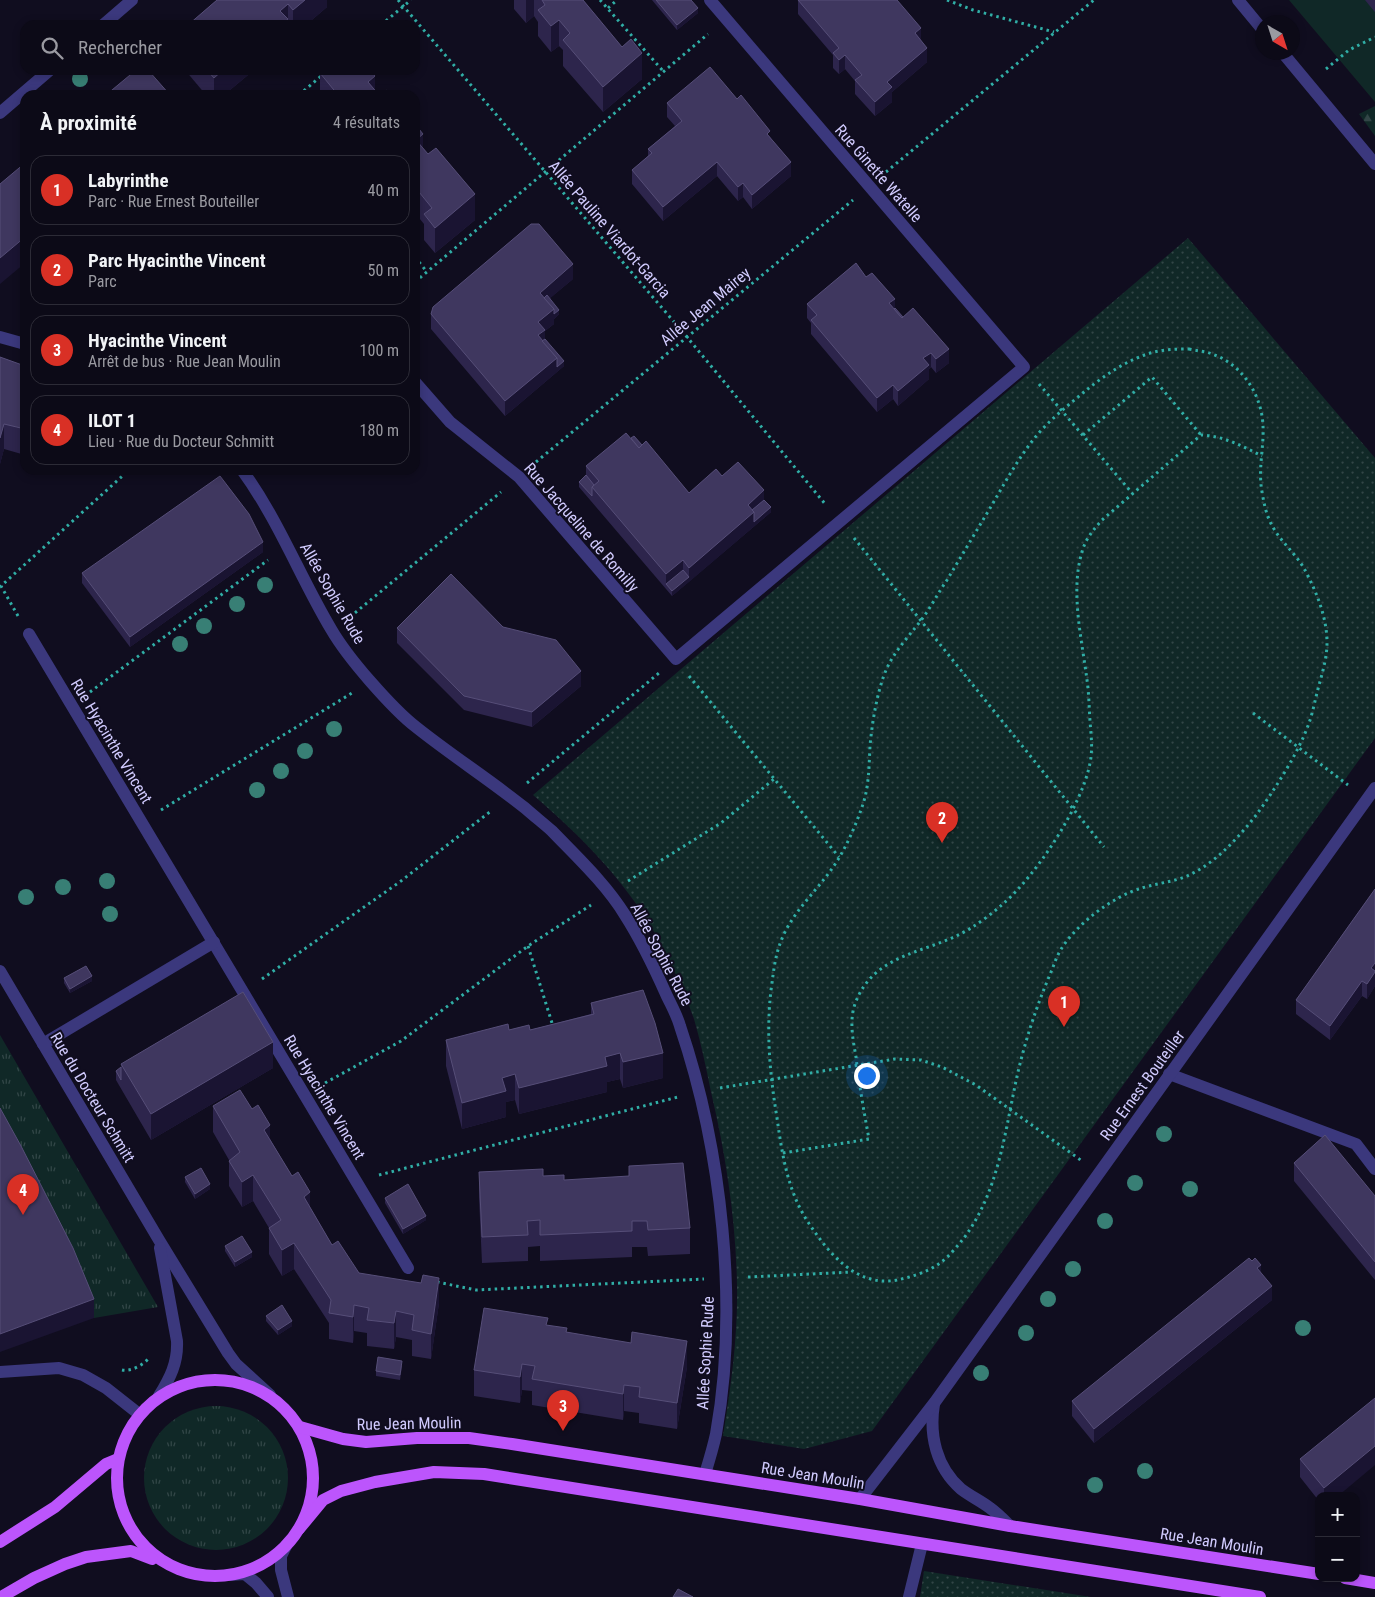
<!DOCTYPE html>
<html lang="fr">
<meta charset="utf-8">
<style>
:root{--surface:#0c0a17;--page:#151320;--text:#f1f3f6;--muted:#9a9aa1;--line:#2c2b36;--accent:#d93025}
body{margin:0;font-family:"Roboto Condensed",sans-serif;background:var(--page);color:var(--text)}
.controls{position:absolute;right:15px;bottom:15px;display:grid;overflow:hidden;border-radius:10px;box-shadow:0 2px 8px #0003}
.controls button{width:45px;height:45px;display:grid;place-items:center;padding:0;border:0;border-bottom:1px solid var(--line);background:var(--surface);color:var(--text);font:25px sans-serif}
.compass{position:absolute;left:1255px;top:15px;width:45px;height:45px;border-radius:50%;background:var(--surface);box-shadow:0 2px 8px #0003;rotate:141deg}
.you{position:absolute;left:866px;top:1075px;width:18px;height:18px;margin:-12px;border:4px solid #fff;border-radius:50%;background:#1a73e8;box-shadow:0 0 0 8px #1a73e833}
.badge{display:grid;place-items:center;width:32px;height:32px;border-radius:50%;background:var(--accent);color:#fff;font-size:16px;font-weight:700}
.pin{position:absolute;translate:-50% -41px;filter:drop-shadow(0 1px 2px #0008)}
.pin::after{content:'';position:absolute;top:26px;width:18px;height:15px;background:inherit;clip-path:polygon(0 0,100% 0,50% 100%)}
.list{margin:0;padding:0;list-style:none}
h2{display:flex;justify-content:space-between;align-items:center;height:65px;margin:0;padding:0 20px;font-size:21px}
h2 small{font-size:16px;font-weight:400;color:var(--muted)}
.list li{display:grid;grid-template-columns:32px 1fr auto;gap:15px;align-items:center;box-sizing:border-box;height:70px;margin:0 10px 10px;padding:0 10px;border:1px solid var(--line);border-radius:15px}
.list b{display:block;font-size:19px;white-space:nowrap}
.list p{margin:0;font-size:16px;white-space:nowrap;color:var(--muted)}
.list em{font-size:16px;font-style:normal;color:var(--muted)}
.icon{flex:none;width:28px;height:28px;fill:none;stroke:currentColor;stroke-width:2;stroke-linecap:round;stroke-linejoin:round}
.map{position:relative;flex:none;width:1375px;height:1597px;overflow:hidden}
.search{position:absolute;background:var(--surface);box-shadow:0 2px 8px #0003;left:20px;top:20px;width:400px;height:55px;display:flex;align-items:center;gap:12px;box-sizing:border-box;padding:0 18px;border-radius:15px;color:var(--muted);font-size:19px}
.panel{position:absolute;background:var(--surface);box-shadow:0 2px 8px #0003;left:20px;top:90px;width:400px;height:385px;border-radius:15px}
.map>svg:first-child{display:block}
</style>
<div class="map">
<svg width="1375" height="1597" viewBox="0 0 1375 1597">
<defs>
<pattern id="grass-tufts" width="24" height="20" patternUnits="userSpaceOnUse" patternTransform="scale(1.25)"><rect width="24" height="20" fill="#102827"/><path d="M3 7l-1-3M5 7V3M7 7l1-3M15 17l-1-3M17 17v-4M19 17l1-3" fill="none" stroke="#324647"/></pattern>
<pattern id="forest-firs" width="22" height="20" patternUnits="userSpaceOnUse" patternTransform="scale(1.25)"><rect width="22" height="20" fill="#102827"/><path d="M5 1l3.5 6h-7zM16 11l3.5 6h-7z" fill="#324647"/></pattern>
<pattern id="park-dots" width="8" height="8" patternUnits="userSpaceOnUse" patternTransform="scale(1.25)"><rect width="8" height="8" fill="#102827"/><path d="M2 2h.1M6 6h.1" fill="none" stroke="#324647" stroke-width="1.8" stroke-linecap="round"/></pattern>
</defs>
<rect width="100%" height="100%" fill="#100d1f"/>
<g fill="url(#grass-tufts)">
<path d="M0 1035 158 1307 94 1318 84 1291 0 1127Z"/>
<circle cx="216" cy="1478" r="72"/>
</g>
<path fill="url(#forest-firs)" d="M1375 106V136L1359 114Z"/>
<g fill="url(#park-dots)">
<path d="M1188 238 1375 458V738L872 1431 804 1449 723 1436C731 1386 738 1336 737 1286 736 1220 726 1156 711 1092 706 1067 701 1043 694 1019 683 987 664 948 647 920 615 870 577 833 533 795Z"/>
<path d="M924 1571 1091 1597H920Z"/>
</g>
<path fill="#102827" d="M1289 0H1375V102Z"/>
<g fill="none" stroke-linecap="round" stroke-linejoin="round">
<g stroke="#30aea6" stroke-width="3" stroke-dasharray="2.5 4" stroke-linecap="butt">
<path d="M398 0 687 337 826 505"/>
<path d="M600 0 664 72"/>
<path d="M947 0 973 10 1054 32"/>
<path d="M608 8 617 0"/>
<path d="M381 25 411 0"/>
<path d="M1326 69 1349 50 1375 37"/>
<path d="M299 95 328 70"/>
<path d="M886 172 1094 0"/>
<path d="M415 257 427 272"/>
<path d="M415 282 708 34"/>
<path d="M1189 349C1197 351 1205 351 1212 354 1242 364 1262 395 1263 426 1264 445 1259 465 1261 484 1261 488 1264 503 1265 507 1273 540 1295 548 1308 576 1318 596 1327 619 1327 643 1327 658 1322 674 1318 689 1315 700 1313 712 1309 723 1299 752 1275 789 1257 814 1238 838 1216 863 1187 876 1173 882 1158 883 1142 888 1113 896 1075 925 1060 951 1056 958 1054 965 1051 972 1037 1005 1026 1038 1018 1072 1005 1129 1000 1189 964 1238 957 1246 949 1257 940 1263 928 1272 911 1277 897 1280 855 1288 826 1250 806 1219 787 1188 782 1153 777 1118 770 1075 766 1034 771 990 774 969 775 953 784 934 798 905 823 885 839 858 849 841 857 822 863 804 869 786 869 766 870 746 872 724 876 699 883 678 891 654 907 639 922 619 931 607 938 593 947 580 961 557 975 533 989 510 1003 486 1016 462 1033 440 1047 422 1066 407 1084 392 1106 374 1136 353 1166 350 1174 349 1182 349 1189 349Z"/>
<path d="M1039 384 1132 493"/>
<path d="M1083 435 1152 377 1201 435"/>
<path d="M536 462 853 200"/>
<path d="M854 538 1104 847"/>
<path d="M18 616 1 586 129 470"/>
<path d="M350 617 501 492"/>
<path d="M689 676 839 857"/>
<path d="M90 692 268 560"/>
<path d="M1253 713 1348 785"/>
<path d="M527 783 659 673"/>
<path d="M161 810 352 693"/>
<path d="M628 881 721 823 774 779"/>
<path d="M528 946 552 1023"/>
<path d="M262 979 401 881 491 811"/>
<path d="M325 1083 401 1041 528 946 591 905"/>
<path d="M720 1088 895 1059 921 1060 942 1067 976 1085 1082 1161"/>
<path d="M783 1153 869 1139C864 1112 859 1084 856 1057 853 1040 849 1021 855 1004 874 951 930 954 971 928 982 921 994 912 1004 903 1037 874 1082 806 1090 763 1093 749 1091 735 1090 721 1089 707 1089 693 1087 680 1082 640 1070 591 1082 552 1085 540 1093 530 1102 520L1201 435C1224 436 1242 446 1262 456"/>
<path d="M379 1175 678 1097"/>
<path d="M748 1277 852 1272"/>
<path d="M437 1282 476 1290 704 1279"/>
<path d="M122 1370C131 1372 143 1365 149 1358"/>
</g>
<g stroke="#3b387d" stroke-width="12">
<path d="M1169 1074 1356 1144 1375 1169"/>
<path d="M909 1597 922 1544"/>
</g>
<g stroke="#3b387d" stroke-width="12">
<path d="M0 337 25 344"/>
<path d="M242 470C278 519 300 577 331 629 342 648 356 665 370 681 384 697 399 714 416 727 451 755 490 780 525 808 534 816 543 823 552 831 577 857 606 884 625 915 641 940 654 967 666 994 671 1005 677 1015 680 1026 722 1150 739 1306 716 1434 713 1448 709 1461 705 1474"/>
</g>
<g stroke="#3b387d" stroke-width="12">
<path d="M1238 0 1262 29"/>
<path d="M1282 52 1375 164"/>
<path d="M415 382 450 422 519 477 676 659 1024 367 710 0"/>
<path d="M29 634 408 1268"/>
<path d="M43 1044 214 942"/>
<path d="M0 1372 59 1368 83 1375 106 1388 139 1414"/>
<path d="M934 1404C929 1435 936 1467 961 1489 970 1496 981 1501 990 1508 997 1513 1004 1520 1010 1526"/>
<path d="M860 1499 935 1402 1375 788"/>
<path d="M286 1546 281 1556V1570L288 1597"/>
<path d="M229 1575 245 1574 256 1583 268 1597"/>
</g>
<g stroke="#3b387d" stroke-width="12">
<path d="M103 25 132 0"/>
<path d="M0 113 50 70"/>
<path d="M0 971 159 1240 228 1353 236 1364 270 1395"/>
<path d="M159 1396C170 1378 178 1363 177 1341L160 1248"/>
</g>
<g stroke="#bc55fc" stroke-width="12">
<circle cx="215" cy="1478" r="98"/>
<path d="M300 1427 343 1439 366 1442 417 1438H469L512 1444 860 1499 1010 1526 1319 1574"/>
<path d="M299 1529 323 1500 341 1491 375 1482 434 1472 484 1474 1260 1597"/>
<path d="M0 1542 55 1507 106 1464 118 1459"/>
<path d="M1345 1578 1375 1583"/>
<path d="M1 1597 34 1578 65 1564 86 1557 131 1551 152 1559"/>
</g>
</g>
<g fill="#387f75">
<circle cx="80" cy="79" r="8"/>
<circle cx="265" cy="585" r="8"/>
<circle cx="237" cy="604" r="8"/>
<circle cx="204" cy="626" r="8"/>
<circle cx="180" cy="644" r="8"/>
<circle cx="334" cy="729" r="8"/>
<circle cx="305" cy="751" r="8"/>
<circle cx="281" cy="771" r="8"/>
<circle cx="257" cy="790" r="8"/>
<circle cx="107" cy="881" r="8"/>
<circle cx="63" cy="887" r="8"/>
<circle cx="26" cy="897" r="8"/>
<circle cx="110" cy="914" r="8"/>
<circle cx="1164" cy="1134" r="8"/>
<circle cx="1135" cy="1183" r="8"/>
<circle cx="1190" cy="1189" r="8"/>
<circle cx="1105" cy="1221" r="8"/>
<circle cx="1073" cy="1269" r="8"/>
<circle cx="1048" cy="1299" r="8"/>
<circle cx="1303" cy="1328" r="8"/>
<circle cx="1026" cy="1333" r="8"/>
<circle cx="981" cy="1373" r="8"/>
<circle cx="1145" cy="1471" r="8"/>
<circle cx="1095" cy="1485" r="8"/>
</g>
<g fill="#2d254c">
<path d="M217 0H327V7L306 25H188Z"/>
<path d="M514 0H583L642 79 603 112 563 66V50L559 46 551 52 538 36V22L534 16 526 23 514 9Z"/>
<path d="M652 0H691L698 13 677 30Z"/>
<path d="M798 0H897L921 40 927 62 892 92V102L875 116 855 94V81L845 69 839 74 833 68V55L798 14Z"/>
<path d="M1365 0H1375V12L1374 11Z"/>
<path d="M185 70H254L224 95H206Z"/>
<path d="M320 73 375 91 379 95H320Z"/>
<path d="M737 99 770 137 791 176 752 209 743 197 738 201 717 176 663 221 632 184V170L648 156V149L675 126 667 117V103Z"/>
<path d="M415 124 423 148 475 220 435 253 424 240V224L415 213Z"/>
<path d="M866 277 903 317 949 363 936 373 931 367 929 369V379L898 406 893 399 877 412 811 334V323L807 318V304Z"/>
<path d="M573 279 550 298 559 314 554 319V324L545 331V339L564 366 505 416 431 329V314Z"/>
<path d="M0 357 25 366V455L4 449 0 464Z"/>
<path d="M642 445 689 493 722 476 764 500 771 512 672 596 579 487V482L586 475V466Z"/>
<path d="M263 552 130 647 82 583V573Z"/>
<path d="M503 627 581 686 532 727 464 710 397 643V628Z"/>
<path d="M1375 889V986L1367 999 1362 996 1330 1040 1296 1014V1000Z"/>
<path d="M64 978 92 981 70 993 64 983Z"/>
<path d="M591 1003 663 1078 623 1088 620 1079 607 1082V1092L519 1114 515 1100 506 1102V1117L462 1129 446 1066V1040L509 1030H530L591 1014Z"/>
<path d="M121 1064 273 1068 151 1140 116 1080V1071L121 1067Z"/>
<path d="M213 1106 270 1139 332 1245 359 1273 439 1303 431 1359 412 1356V1340L396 1337 394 1349 367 1346V1333L354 1331 353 1343 329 1339V1323L294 1269 282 1276 269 1254V1228L253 1201 242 1207 229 1186V1160L213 1132Z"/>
<path d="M1294 1163 1375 1196V1280L1294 1181Z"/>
<path d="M479 1172 543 1176 564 1180 690 1228V1254L648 1256 647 1247H632V1257L540 1261V1246L528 1247V1261L482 1263 479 1198Z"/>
<path d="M185 1177 210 1189 195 1199 185 1182Z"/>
<path d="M385 1198 426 1220 403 1234 385 1203Z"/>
<path d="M225 1246 252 1257 235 1267 225 1251Z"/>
<path d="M1261 1273 1272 1300 1094 1443 1072 1416V1401Z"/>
<path d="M266 1316 292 1326 278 1335 266 1321Z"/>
<path d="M548 1325 567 1332 687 1367 677 1429 639 1423V1413L624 1411 623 1420 532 1405V1391L522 1390 520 1403 474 1396V1370Z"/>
<path d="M402 1366 400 1380 376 1376V1371Z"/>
<path d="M1300 1459 1338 1496H1319V1501L1300 1477Z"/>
</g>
<g fill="#1a1432">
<path d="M305 0H327V7L306 25H293V10Z"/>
<path d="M526 0H534V16L526 23Z"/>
<path d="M288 4V25H280V11Z"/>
<path d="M698 8V13L677 30V25Z"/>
<path d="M559 20V46L551 52V26Z"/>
<path d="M921 28V42L915 33Z"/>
<path d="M927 48V62L892 92V102L875 116V102L887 82Z"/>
<path d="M642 53V79L603 112V87Z"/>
<path d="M845 55V69L839 74V60Z"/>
<path d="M223 70H254L224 95H214V78Z"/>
<path d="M375 76V95L368 82Z"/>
<path d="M423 134V160L416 140Z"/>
<path d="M717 162V176L663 221V207Z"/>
<path d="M791 162V176L752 209V195Z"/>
<path d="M743 183V197L738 201V187Z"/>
<path d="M475 194V220L435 253V228Z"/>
<path d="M25 237V263L0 284V258Z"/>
<path d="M573 264V279L542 305 540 293Z"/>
<path d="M895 299V313L889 303Z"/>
<path d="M554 309 559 310V314L554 319V324L545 331V344L538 345V322Z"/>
<path d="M949 349V363L936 373V359Z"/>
<path d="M931 353V367L929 369V379L898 406V391L923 358Z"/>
<path d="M557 358V372L505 416V401Z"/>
<path d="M564 361V366L557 372V367Z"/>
<path d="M893 385V399L877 412V398Z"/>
<path d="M4 424V449L0 464V438Z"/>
<path d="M764 490V505L771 507V512L689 582V568L748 505Z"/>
<path d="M263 542V552L130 647V637Z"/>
<path d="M683 560V575L666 584V574Z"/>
<path d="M689 577V582L672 596V591Z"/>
<path d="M581 671V686L532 727V712Z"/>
<path d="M1375 963V986L1367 999V984L1371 968Z"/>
<path d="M92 976V981L70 993V989Z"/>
<path d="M1362 981V996L1330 1040V1026Z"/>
<path d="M273 1042V1068L151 1140V1114Z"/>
<path d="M620 1053V1079L607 1082V1092L519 1114V1088L605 1057Z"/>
<path d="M663 1053V1078L623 1088V1062Z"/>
<path d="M515 1074V1100L506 1102V1117L462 1129V1103L502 1078Z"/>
<path d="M270 1125V1151L264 1130Z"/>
<path d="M253 1175V1201L242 1207V1182Z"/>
<path d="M210 1184V1189L195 1199V1194Z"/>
<path d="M310 1192V1218L304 1197Z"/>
<path d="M426 1216V1220L403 1234V1229Z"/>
<path d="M294 1243V1269L282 1276V1250Z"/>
<path d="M252 1252V1257L235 1267V1262Z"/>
<path d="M1261 1265V1279L1257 1268Z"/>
<path d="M439 1278V1303L431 1359V1334Z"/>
<path d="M1272 1286V1300L1094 1443V1429Z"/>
<path d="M94 1299V1318L0 1352V1334Z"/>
<path d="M354 1305V1331L353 1343V1317Z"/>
<path d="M396 1311V1337L394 1349V1323Z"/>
<path d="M292 1321V1326L278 1335V1330Z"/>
<path d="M687 1341V1367L677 1429V1403Z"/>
<path d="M522 1364V1390L520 1403V1377Z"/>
<path d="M624 1385V1411L623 1420V1394Z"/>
<path d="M1375 1446V1465L1338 1496H1324V1488Z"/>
</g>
<g fill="#3f375f" stroke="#564e78">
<path d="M217 0H305L293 10 288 4 280 11 288 19 281 25H188Z"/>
<path d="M542 0H583L622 47 631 39 642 53 603 87 563 40 570 33 559 20 551 26 538 10 545 5Z"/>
<path d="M656 0H691L698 8 677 25Z"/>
<path d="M798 0H897L921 28 915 33 927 48 887 82 892 87 875 102 855 80 862 75 845 55 839 60 833 53 839 48Z"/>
<path d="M710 67 737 99 741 95 770 131 767 134 791 162 752 195 743 183 738 187 717 162 663 207 632 170 652 153 648 149 682 121 667 103Z"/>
<path d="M136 70H148L170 95H106Z"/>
<path d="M207 70H223L214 78Z"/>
<path d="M323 70H370L375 76 368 82 379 95H338L320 73Z"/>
<path d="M387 90 390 95H381Z"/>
<path d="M415 124 423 134 416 140 428 154 436 148 475 194 435 228 424 214 432 208 415 187Z"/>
<path d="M25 163V237L0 258V184Z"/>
<path d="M531 224H539L573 264 540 293 554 309 538 322 545 330 538 335 557 358 505 401 431 314 433 307Z"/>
<path d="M856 263 866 277 872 273 895 299 889 303 902 318 913 308 949 349 936 359 931 353 923 358 929 365 898 391 893 385 877 398 811 320 817 315 807 304Z"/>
<path d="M547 295 559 310 554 314V309L544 298Z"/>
<path d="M895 308 903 317 902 318 894 309Z"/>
<path d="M545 339 564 361 557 367V358L542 341Z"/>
<path d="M0 357 25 366V429L4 424 0 438Z"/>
<path d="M626 433 639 448 646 441 689 493 716 469 722 476 738 462 764 490 748 505 754 512 689 568 683 560 666 574 592 487 599 481 586 466Z"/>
<path d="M634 436 642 445 639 448 631 438Z"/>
<path d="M586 475 594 485 592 487V496L579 482Z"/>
<path d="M220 476 249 514 263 542 130 637 82 573Z"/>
<path d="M764 500 771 507 754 522V512L752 510Z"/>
<path d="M683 570 689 577 672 591 666 584Z"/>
<path d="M451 574 503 627 556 640 581 671 532 712 464 696 397 628Z"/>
<path d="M1375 889V963L1371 968 1375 971V972L1367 984 1362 981 1330 1026 1296 1000Z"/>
<path d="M86 966 92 976 70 989 64 978Z"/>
<path d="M643 990 655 1023 663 1053 623 1062 620 1053 605 1057 607 1066 519 1088 515 1074 502 1078 506 1091 462 1103 446 1040 508 1024 509 1030 529 1025 530 1030 594 1014 591 1003Z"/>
<path d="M243 992 273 1042 151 1114 121 1064Z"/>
<path d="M121 1067V1080L116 1071Z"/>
<path d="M240 1090 252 1109 258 1105 270 1125 264 1130 292 1176 298 1172 310 1192 304 1197 332 1245 338 1241 359 1273 421 1283 423 1275 439 1278 431 1334 412 1330 414 1315 396 1311 394 1323 367 1320 369 1308 354 1305 353 1317 329 1313 331 1300 294 1243 282 1250 269 1228 281 1220 253 1175 242 1182 229 1161 240 1152 213 1106Z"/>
<path d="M0 1108 21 1146 73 1248 94 1299 0 1334Z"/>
<path d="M1325 1135 1375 1196V1262L1294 1163Z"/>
<path d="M683 1163 690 1228 648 1230 647 1221H632V1231L540 1235V1220L527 1221 528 1235 482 1237 479 1172 543 1169V1176L564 1175V1180L629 1176V1166Z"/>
<path d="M201 1168 210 1184 195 1194 185 1177Z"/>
<path d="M408 1184 426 1216 403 1229 385 1198Z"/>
<path d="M242 1236 252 1252 235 1262 225 1246Z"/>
<path d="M1249 1258 1252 1261 1255 1258 1261 1265 1257 1268 1272 1286 1094 1429 1072 1401Z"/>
<path d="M282 1305 292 1321 278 1330 266 1316Z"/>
<path d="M484 1308 548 1318 546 1325 567 1328 566 1332 631 1343 632 1332 687 1341 677 1403 639 1397 640 1387 624 1385 623 1394 532 1379 535 1366 522 1364 520 1377 474 1370Z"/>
<path d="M378 1357 402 1361 400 1375 376 1371Z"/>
<path d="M1375 1398V1446L1324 1488 1300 1459Z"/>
<path d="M678 1589 693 1597H673Z"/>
</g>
<g text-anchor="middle" stroke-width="4" stroke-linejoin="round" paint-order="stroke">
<g font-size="16" fill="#d1cbfe" stroke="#100d1f">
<text transform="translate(879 173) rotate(49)" y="6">Rue Ginette Watelle</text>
<text transform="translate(610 229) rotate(49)" y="6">Allée Pauline Viardot-Garcia</text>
<text transform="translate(705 306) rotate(-40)" y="6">Allée Jean Mairey</text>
<text transform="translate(582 527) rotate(49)" y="6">Rue Jacqueline de Romilly</text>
<text transform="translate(333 593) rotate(60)" y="6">Allée Sophie Rude</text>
<text transform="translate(112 741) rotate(59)" y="6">Rue Hyacinthe Vincent</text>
<text transform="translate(662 954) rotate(62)" y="6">Allée Sophie Rude</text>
<text transform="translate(1142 1085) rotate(-54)" y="6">Rue Ernest Bouteiller</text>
<text transform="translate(93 1097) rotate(59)" y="6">Rue du Docteur Schmitt</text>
<text transform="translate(325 1097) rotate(59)" y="6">Rue Hyacinthe Vincent</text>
<text transform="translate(705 1353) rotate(-87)" y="6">Allée Sophie Rude</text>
<text transform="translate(409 1423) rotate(-1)" y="6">Rue Jean Moulin</text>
<text transform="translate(813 1475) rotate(9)" y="6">Rue Jean Moulin</text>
<text transform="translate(1212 1541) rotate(9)" y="6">Rue Jean Moulin</text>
</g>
</g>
</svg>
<div class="controls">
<button>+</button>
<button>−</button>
</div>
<svg class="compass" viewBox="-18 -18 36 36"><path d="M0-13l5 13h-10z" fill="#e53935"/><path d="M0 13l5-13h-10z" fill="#9a9aa1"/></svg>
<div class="you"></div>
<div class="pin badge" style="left:1064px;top:1027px">1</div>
<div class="pin badge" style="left:942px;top:843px">2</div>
<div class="pin badge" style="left:563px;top:1431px">3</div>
<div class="pin badge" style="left:23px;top:1215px">4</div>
<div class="search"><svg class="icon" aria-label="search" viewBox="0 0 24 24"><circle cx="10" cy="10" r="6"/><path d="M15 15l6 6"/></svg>Rechercher</div>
<section class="panel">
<h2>À proximité<small>4 résultats</small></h2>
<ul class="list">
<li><span class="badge">1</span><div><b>Labyrinthe</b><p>Parc · Rue Ernest Bouteiller</p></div><em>40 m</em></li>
<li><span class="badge">2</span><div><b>Parc Hyacinthe Vincent</b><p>Parc</p></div><em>50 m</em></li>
<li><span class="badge">3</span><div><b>Hyacinthe Vincent</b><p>Arrêt de bus · Rue Jean Moulin</p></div><em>100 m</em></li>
<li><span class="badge">4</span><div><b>ILOT 1</b><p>Lieu · Rue du Docteur Schmitt</p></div><em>180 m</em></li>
</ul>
</section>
</div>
